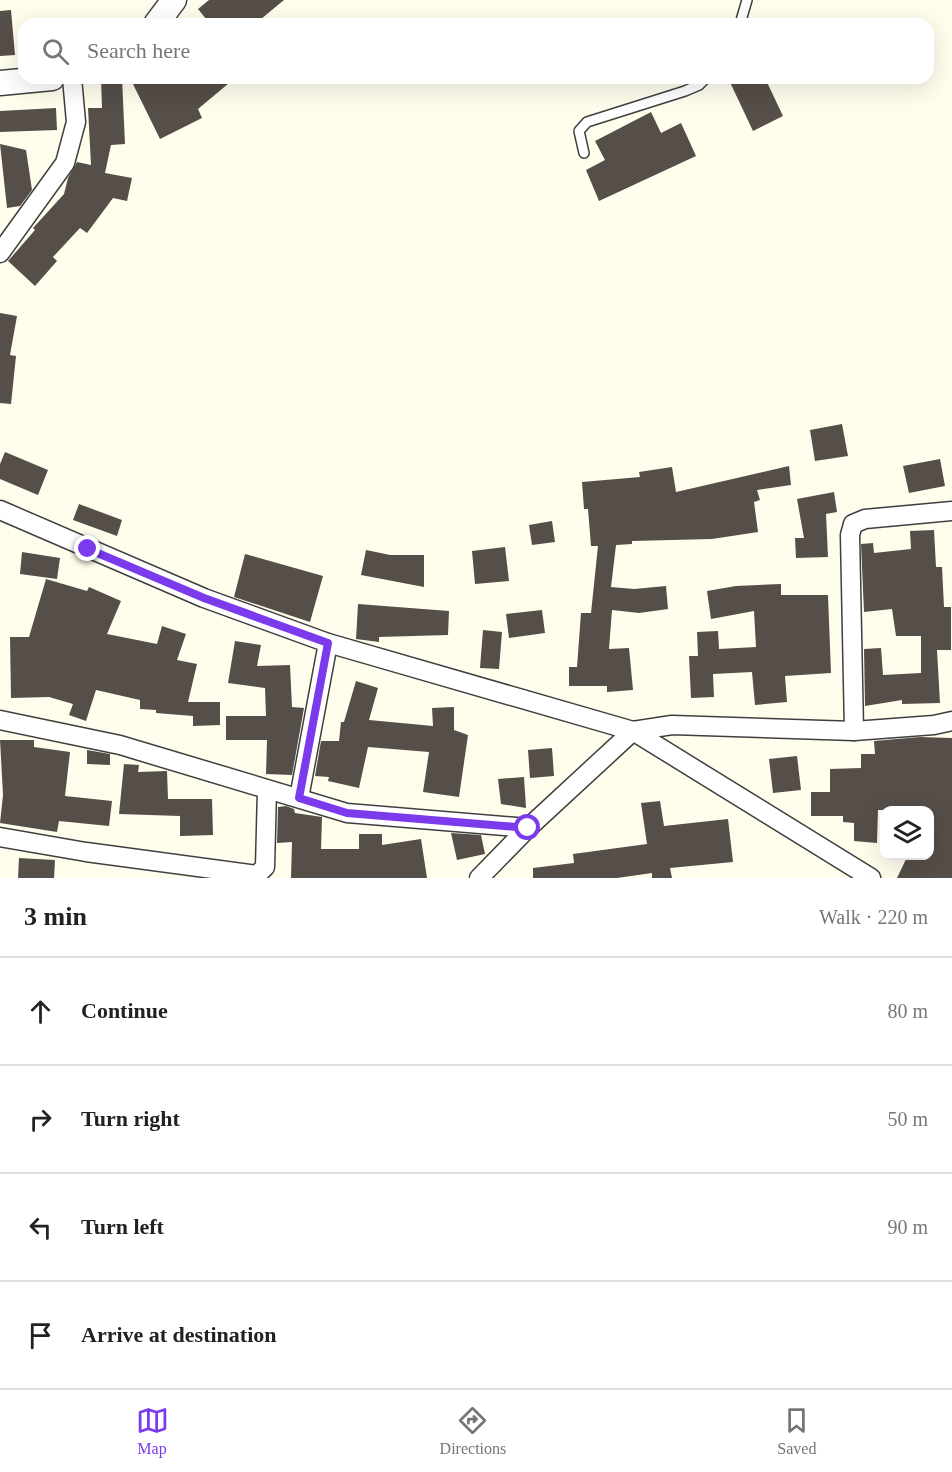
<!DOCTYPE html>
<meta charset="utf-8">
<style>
:root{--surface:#fff;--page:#f2f2f2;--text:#222;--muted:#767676;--line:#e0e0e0;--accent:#7c3aed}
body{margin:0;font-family:"Times New Roman",serif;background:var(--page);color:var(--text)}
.controls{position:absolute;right:18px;bottom:18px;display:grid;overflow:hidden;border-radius:12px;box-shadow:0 6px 24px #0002}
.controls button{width:54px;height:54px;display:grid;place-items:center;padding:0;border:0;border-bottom:2px solid var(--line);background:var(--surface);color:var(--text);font:30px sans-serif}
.stop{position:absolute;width:18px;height:18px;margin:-14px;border:4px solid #7c3aed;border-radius:50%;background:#fff}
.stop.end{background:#7c3aed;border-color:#fff;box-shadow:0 2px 6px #0008}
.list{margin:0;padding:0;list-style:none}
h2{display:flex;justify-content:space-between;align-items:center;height:78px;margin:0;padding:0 24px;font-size:26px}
h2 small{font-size:20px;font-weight:400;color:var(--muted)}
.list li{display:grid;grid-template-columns:39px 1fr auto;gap:18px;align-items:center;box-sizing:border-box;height:108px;padding:0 24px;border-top:2px solid var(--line)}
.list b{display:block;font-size:22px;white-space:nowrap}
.list em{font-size:20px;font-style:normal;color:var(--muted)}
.icon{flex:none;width:33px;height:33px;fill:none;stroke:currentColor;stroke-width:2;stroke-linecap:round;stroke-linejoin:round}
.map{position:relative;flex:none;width:952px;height:878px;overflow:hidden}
.search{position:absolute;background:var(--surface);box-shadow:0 6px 24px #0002;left:18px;right:18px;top:18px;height:66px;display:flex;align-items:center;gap:15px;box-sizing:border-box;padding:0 21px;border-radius:18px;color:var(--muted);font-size:22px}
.sheet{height:510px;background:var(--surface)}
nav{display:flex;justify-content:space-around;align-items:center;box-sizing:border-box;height:84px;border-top:2px solid var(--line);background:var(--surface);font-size:16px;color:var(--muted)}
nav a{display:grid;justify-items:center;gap:3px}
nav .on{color:var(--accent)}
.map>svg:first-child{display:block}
</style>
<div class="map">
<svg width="952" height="878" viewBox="0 0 952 878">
<rect width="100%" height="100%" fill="#fffdec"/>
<g fill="#564e48">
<path d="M209 0H284L255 24H210L198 9Z"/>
<path d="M11 10 15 55 0 56V11Z"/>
<path d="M101 78H122L125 144 111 145 105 173 132 178 127 201 113 198 87 233 80 228 53 257 57 261 35 286 8 261 35 230 33 228 64 194 68 178 77 162 91 165 88 108H102Z"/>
<path d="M130 78H235L198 109 202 118 160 139Z"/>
<path d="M728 78H765L783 116 753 131Z"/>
<path d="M56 108 57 130 0 132V111Z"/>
<path d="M651 112 661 133 681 123 696 156 599 201 586 170 605 160 595 141Z"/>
<path d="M0 144 26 150 32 190 20 206 7 208Z"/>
<path d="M0 313 17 316 10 355 16 356 11 404 0 403Z"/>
<path d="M842 424 848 456 815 461 810 430Z"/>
<path d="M5 452 48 470 38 495 0 479V464Z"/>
<path d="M940 459 945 486 909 493 903 466Z"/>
<path d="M789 466 791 485 757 490 760 500 754 502 758 532 712 539 632 541V544L616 545 611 587 634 589 666 586 668 609 639 613 612 610 609 649 629 648 633 690 607 692V686H569V667H577L581 613H591L598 546H591L588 509H584L582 482 640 477 639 472 672 467 676 492Z"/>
<path d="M834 492 837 512 826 514 828 557 796 558 795 538H804L797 499Z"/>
<path d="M79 504 122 520 117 536 73 520Z"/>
<path d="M552 521 555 542 532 545 529 525Z"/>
<path d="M934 530 936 567H942L944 607H951V650H937L940 703 902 704V700L865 706 864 649 881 648 883 675 921 673V636H896L892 609 864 612 861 544 873 543 874 553 911 549 910 531Z"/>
<path d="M505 547 509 581 475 584 472 551Z"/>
<path d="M366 550 390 555H424V587L361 575Z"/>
<path d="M22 552 60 558 57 579 20 574Z"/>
<path d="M245 554 323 576 310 622 234 597Z"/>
<path d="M46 579 87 591 89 587 121 601 107 634 157 644 162 626 186 634 177 660 197 664 188 702H220V725L193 726V716L156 713V710L140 709V700L96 690 86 721 69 715 73 704 49 697 11 698 10 637H29Z"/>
<path d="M781 584V595H828L831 673 785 676 787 702 755 705 752 672 713 674 714 697 691 698 689 656H698L697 632 718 631 719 649 756 647 754 611 711 619 707 591 736 586Z"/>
<path d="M358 604 449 611 448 635 379 637V642L356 639Z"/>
<path d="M542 610 545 633 509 638 506 614Z"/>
<path d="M483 630 502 632 499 669 480 668Z"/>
<path d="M235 641 261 645 257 666 290 665 292 707 304 708 292 775 266 774 267 740H226V716H266L265 688 228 683Z"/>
<path d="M356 681 378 688 369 720 433 726 432 708 454 707V730L468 735 459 797 423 792 429 752 368 747 359 788 328 781 329 777 315 776 321 741H339L341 722H344Z"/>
<path d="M920 737 952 738V878H897L908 855H930V810H878L877 843 854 841V823L843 822V816H811V792H830V769L861 768V754H875L874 741Z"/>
<path d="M0 740H34V747L70 752 65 796 112 801 109 826 59 821 57 832 0 823 3 795Z"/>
<path d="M552 748 554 776 530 778 528 750Z"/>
<path d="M87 750 110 754V765L87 764Z"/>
<path d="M797 756 801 790 773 793 769 759Z"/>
<path d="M124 764 139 765 138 772 167 771 168 799H212L213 835 180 836V816L119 814Z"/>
<path d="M524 777 526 808 501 804 498 779Z"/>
<path d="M660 801 664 826 728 819 733 862 670 868 672 878H652V873L617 878H533V868L574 863 573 854 647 844 641 803Z"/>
<path d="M286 806 294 809 295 813 322 817 321 849H359V834H382V845L421 839 427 878H291L292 842 277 843 278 807Z"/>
<path d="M451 833 481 835 485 854 457 860Z"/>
<path d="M19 858 55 860 54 878H18Z"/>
</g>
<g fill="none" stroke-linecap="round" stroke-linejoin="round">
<g stroke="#3f3f3f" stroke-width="12">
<g id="service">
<path d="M740 24 747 0"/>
<path d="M584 153 579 131 587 122 685 91 699 85 706 78"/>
</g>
</g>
<g stroke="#3f3f3f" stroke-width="21">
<g id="minor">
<path d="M0 253 65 163 76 122 72 78"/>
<path d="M0 510 204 598 328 643 633 731 871 878"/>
<path d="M0 720 120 745 347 813 528 828"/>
<path d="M854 731 850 535 853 524 865 519 952 511"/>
<path d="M299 798 328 643"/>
<path d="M0 837 86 852 257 875 265 867 267 790"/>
<path d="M479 878 528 828 633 731 672 725 854 731 934 725 952 721"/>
</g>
</g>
<g stroke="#3f3f3f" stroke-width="27">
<g id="tertiary">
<path d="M156 24 174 0"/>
<path d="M0 83 52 78"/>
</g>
</g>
<use href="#service" stroke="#fff" stroke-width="9"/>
<use href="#minor" stroke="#fff" stroke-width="18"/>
<use href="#tertiary" stroke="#fff" stroke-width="24"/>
</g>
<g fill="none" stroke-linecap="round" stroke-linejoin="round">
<path stroke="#7c3aed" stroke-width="8" d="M88 549 204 598 328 643 299 798 347 813 528 828"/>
</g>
</svg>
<div class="controls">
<button><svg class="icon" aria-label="layers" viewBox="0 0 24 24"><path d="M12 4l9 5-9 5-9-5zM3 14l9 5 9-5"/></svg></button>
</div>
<div class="stop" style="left:528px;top:828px"></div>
<div class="stop end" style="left:88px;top:549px"></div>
<div class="search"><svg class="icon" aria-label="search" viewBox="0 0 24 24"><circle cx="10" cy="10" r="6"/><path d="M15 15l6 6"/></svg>Search here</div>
</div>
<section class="sheet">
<h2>3 min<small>Walk · 220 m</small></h2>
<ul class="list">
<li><svg class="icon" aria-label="ahead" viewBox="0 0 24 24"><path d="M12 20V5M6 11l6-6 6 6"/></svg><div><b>Continue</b></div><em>80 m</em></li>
<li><svg class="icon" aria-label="right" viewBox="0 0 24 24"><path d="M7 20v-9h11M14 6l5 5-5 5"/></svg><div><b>Turn right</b></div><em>50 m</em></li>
<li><svg class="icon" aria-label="left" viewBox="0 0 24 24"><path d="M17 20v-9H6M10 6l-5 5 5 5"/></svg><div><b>Turn left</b></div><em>90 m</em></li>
<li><svg class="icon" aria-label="arrive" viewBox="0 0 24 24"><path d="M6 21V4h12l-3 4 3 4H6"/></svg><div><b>Arrive at destination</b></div></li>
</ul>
</section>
<nav>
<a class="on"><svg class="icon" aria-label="map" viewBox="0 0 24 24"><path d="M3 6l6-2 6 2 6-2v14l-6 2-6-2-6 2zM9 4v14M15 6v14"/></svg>Map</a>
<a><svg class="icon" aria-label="directions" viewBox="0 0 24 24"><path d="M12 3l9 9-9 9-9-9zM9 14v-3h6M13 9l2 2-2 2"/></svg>Directions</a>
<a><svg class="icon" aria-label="saved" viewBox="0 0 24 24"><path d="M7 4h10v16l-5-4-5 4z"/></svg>Saved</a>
</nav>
